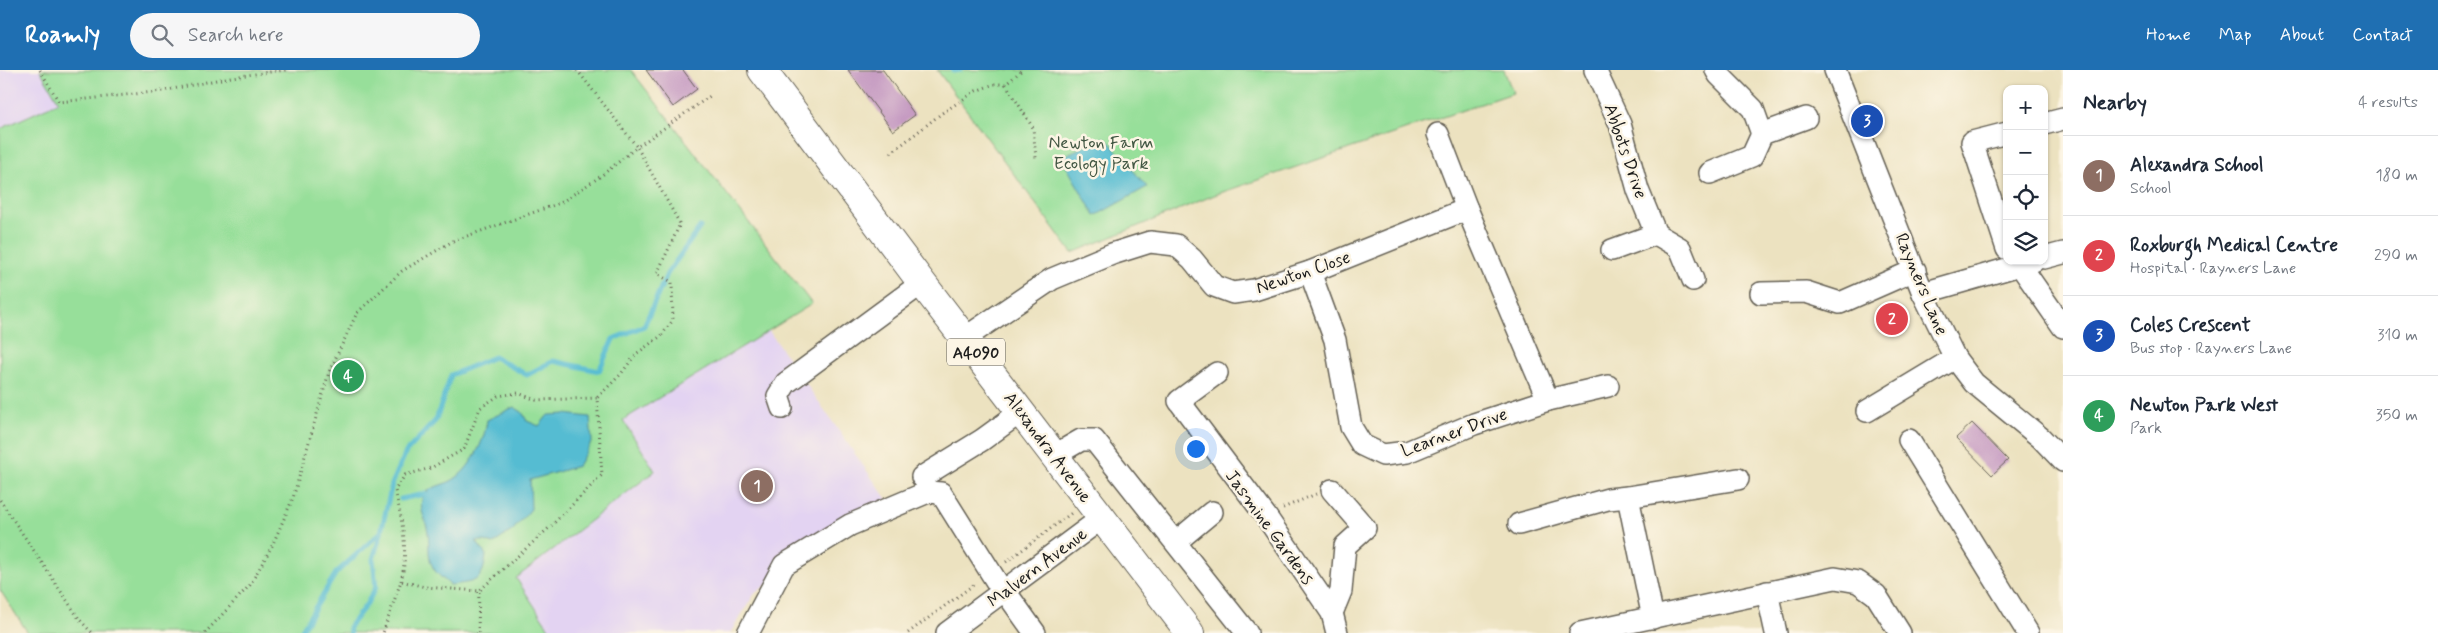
<!DOCTYPE html>
<meta charset="utf-8">
<style>
:root{--surface:#fff;--page:#f6f6f7;--text:#1f2937;--muted:#747a83;--line:#e0e1e3;--accent:#1f6fb2}
body{margin:0;font-family:Mynerve,sans-serif;background:var(--page);color:var(--text)}
.controls{position:absolute;right:15px;top:15px;display:grid;overflow:hidden;border-radius:10px;box-shadow:0 1px 4px #0004}
.controls button{width:45px;height:45px;display:grid;place-items:center;padding:0;border:0;border-bottom:1px solid var(--line);background:var(--surface);color:var(--text);font:25px sans-serif}
.you{position:absolute;left:1195px;top:378px;width:18px;height:18px;margin:-12px;border:4px solid #fff;border-radius:50%;background:#1a73e8;box-shadow:0 0 0 8px #1a73e833}
.badge{display:grid;place-items:center;width:32px;height:32px;border-radius:50%;background:var(--accent);color:#fff;font-size:16px;font-weight:700}
.pin{position:absolute;translate:-50% -50%;border:2px solid #fff;box-shadow:0 1px 5px #0006}
.list{margin:0;padding:0;list-style:none}
h2{display:flex;justify-content:space-between;align-items:center;height:65px;margin:0;padding:0 20px;font-size:21px}
h2 small{font-size:16px;font-weight:400;color:var(--muted)}
.list li{display:grid;grid-template-columns:32px 1fr auto;gap:15px;align-items:center;box-sizing:border-box;height:80px;padding:0 20px;border-top:1px solid var(--line)}
.list b{display:block;font-size:19px;white-space:nowrap}
.list p{margin:0;font-size:16px;white-space:nowrap;color:var(--muted)}
.list em{font-size:16px;font-style:normal;color:var(--muted)}
.icon{flex:none;width:28px;height:28px;fill:none;stroke:currentColor;stroke-width:2;stroke-linecap:round;stroke-linejoin:round}
.map{position:relative;flex:none;width:2063px;height:563px;overflow:hidden}
header{display:flex;align-items:center;gap:30px;box-sizing:border-box;height:70px;padding:0 25px;background:var(--accent);color:#fff}
header strong{font-size:24px}
nav{display:flex;gap:28px;margin-inline-start:auto;font-size:18px}
.search{width:350px;height:45px;background:var(--page);display:flex;align-items:center;gap:12px;box-sizing:border-box;padding:0 18px;border-radius:28px;color:var(--muted);font-size:19px}
main{display:flex}
aside{flex:1;background:var(--surface)}
.map>svg:first-child{display:block}
</style>
<header>
<strong>Roamly</strong>
<div class="search"><svg class="icon" aria-label="search" viewBox="0 0 24 24"><circle cx="10" cy="10" r="6"/><path d="M15 15l6 6"/></svg>Search here</div>
<nav><a>Home</a><a>Map</a><a>About</a><a>Contact</a></nav>
</header>
<main>
<div class="map">
<svg width="2063" height="563" viewBox="0 0 2063 563">
<rect width="100%" height="100%" fill="#fcf5e5"/>
<filter id="ink" filterUnits="userSpaceOnUse"><feTurbulence type="fractalNoise" baseFrequency=".02" numOctaves="2"/><feDisplacementMap in="SourceGraphic" scale="10" xChannelSelector="R" yChannelSelector="G"/><feConvolveMatrix kernelMatrix="1 2 1 2 8 2 1 2 1" color-interpolation-filters="sRGB"/></filter>
<filter id="wash" filterUnits="userSpaceOnUse"><feTurbulence type="fractalNoise" baseFrequency=".0096" numOctaves="4" result="noise"/><feDisplacementMap in="SourceGraphic" scale="20" xChannelSelector="R" yChannelSelector="G"/><feGaussianBlur stdDeviation="1.12" result="paint"/><feColorMatrix in="noise" values="0 0 0 0 0 0 0 0 0 0 0 0 0 0 0 0 0 1.4 0 .05"/><feComposite in="paint" operator="in"/></filter>
<g filter="url(#wash)">
<rect width="100%" height="100%" fill="#ece2c0"/>
<g fill="#e3d3f2">
<path d="M0 0H40L59 32 0 59Z"/>
<path d="M769 261 888 431 755 523 730 563H552L516 508 655 401 623 350Z"/>
</g>
<g fill="#97df9a" stroke="#5a7e5b">
<path d="M40 0H631L812 234 623 350 655 401 516 508 552 563H28L0 520V59L59 32Z"/>
<path d="M937 0H1504L1513 23 1217 124 1072 183Z"/>
</g>
<g fill="#55bcd2" stroke="#386c77">
<path d="M1105 67 1147 117 1095 146 1061 87Z"/>
<path d="M514 337 522 342 527 351 539 356 548 345 565 344 590 347 592 371 578 396 530 410 531 439 513 460 493 474 485 471H476L486 485C483 513 475 512 450 515 446 511 440 507 436 502 426 489 430 476 428 462 426 450 417 436 424 425 429 417 443 415 451 411 470 401 485 371 487 350Z"/>
</g>
<g fill="none" stroke-linecap="round" stroke-linejoin="round">
<g stroke="#55bcd2" stroke-width="5">
<path d="M953 1 960 0"/>
<path d="M401 429 425 424"/>
<path d="M300 563 336 503 381 462 392 414 406 382 436 350 451 305 494 287 527 305 553 291 599 301 613 269 644 256 667 204 700 157"/>
<path d="M350 563 349 557 366 535 376 517 373 489 381 463"/>
</g>
</g>
<g id="blocks">
<g fill="#c69bc2">
<path d="M646 0H683L697 19 673 37Z"/>
<path d="M848 0H883L915 45 893 61Z"/>
<path d="M1972 353 2008 390 1992 405 1956 368Z"/>
</g>
</g>
</g>
<g filter="url(#ink)">
<use href="#blocks" fill-opacity="0" stroke="#656155" stroke-width="1"/>
<g fill="none" stroke-linecap="round" stroke-linejoin="round">
<g stroke="#656155" stroke-width="24">
<g id="minor">
<path d="M1595 0 1620 54 1638 120 1656 164 1612 180"/>
<path d="M1716 0 1719 5 1753 39 1762 64"/>
<path d="M1835 0 1923 223 1955 288 1974 313 2041 368 2063 391"/>
<path d="M2044 54 2063 49"/>
<path d="M2007 63 1972 72 2007 179"/>
<path d="M1438 64 1467 139 1548 330"/>
<path d="M1710 103 1752 86 1762 64 1806 48"/>
<path d="M1656 164 1680 178 1693 210"/>
<path d="M2044 188 2063 183"/>
<path d="M2020 195 2063 257"/>
<path d="M1310 202 1335 270 1351 357 1362 375 1383 385 1407 382 1474 354 1548 330 1608 316"/>
<path d="M1761 223 1806 222 1840 233 1915 200"/>
<path d="M1923 223 2034 191"/>
<path d="M965 268 1052 209 1112 184 1150 172 1176 175 1192 189 1214 216 1233 223 1254 220 1310 202 1467 139"/>
<path d="M1217 303 1179 331 1265 445 1332 543 1337 563"/>
<path d="M782 338 778 326 786 313 922 213"/>
<path d="M1867 341 1955 288"/>
<path d="M1909 370 2028 563"/>
<path d="M1055 385 1081 370H1094L1247 563"/>
<path d="M922 407 982 370 1022 341"/>
<path d="M1519 454 1608 429 1628 427"/>
<path d="M1176 472 1212 442"/>
<path d="M1005 521 1035 563"/>
<path d="M1767 522 1776 563"/>
<path d="M1332 543 1341 521 1345 476 1365 458 1332 420"/>
<path d="M1653 548 1628 427 1738 409"/>
<path d="M748 563 784 495 850 455 928 422 941 423 1003 522"/>
<path d="M947 563 1102 448"/>
<path d="M1580 563 1835 508 1858 512 1876 525 1900 563"/>
</g>
</g>
<g stroke="#656155" stroke-width="30">
<path id="major" d="M762 0 922 213 1190 563"/>
</g>
<g stroke="#656155" stroke-width="3" stroke-dasharray="1 4" stroke-linecap="butt">
<path d="M40 0 59 32 163 21 231 7 286 0"/>
<path d="M577 0 637 77 710 26"/>
<path d="M1006 14 1033 58 1036 88"/>
<path d="M891 83 942 43 976 21 994 14H1006L1022 0"/>
<path d="M0 430 80 550 92 563"/>
<path d="M1283 438 1316 424"/>
<path d="M1006 492 1073 442"/>
<path d="M401 511C409 480 402 451 395 420L405 405 431 398 464 379 480 338 498 326 518 323 536 330 597 328"/>
<path d="M205 563 250 515 272 476 293 428 329 302 357 243 402 201 453 171 560 133 601 106 637 77 680 154 657 204 672 212 673 250 661 266 636 284 621 304 597 328 602 405 550 457 479 521 425 517 401 511 383 563"/>
<path d="M478 563 479 521"/>
<path d="M908 563 976 513"/>
</g>
<use href="#minor" stroke="#fff" stroke-width="21"/>
<use href="#major" stroke="#fff" stroke-width="28"/>
</g>
</g>
<g text-anchor="middle" stroke-width="5" stroke-linejoin="round" paint-order="stroke">
<rect fill="#fcf5e5" stroke="#5f5d58" stroke-width="1" x="947" y="268.5" width="58" height="27" rx="4"/>
<g font-size="16" font-weight="bold" fill="#1c1c1c">
<text x="976" y="288">A4090</text>
</g>
<g font-size="18" fill="#415642" stroke="#fcf5e5">
<text x="1101" y="78">Newton Farm<tspan x="1101" dy="21">Ecology Park</tspan></text>
</g>
<g font-size="18" fill="#1c1c1c" stroke="#fcf5e5">
<text transform="translate(1626 81) rotate(71)" y="6">Abbots Drive</text>
<text transform="translate(1303 202) rotate(-19)" y="6">Newton Close</text>
<text transform="translate(1922 214) rotate(67)" y="6">Rayners Lane</text>
<text transform="translate(1454 362) rotate(-20)" y="6">Learner Drive</text>
<text transform="translate(1048 377) rotate(53)" y="6">Alexandra Avenue</text>
<text transform="translate(1270 457) rotate(54)" y="6">Jasmine Gardens</text>
<text transform="translate(1037 497) rotate(-37)" y="6">Malvern Avenue</text>
</g>
</g>
</svg>
<div class="controls">
<button>+</button>
<button>−</button>
<button><svg class="icon" aria-label="locate" viewBox="0 0 24 24"><circle cx="12" cy="12" r="6"/><path d="M12 2v4M12 18v4M2 12h4M18 12h4"/></svg></button>
<button><svg class="icon" aria-label="layers" viewBox="0 0 24 24"><path d="M12 4l9 5-9 5-9-5zM3 14l9 5 9-5"/></svg></button>
</div>
<div class="you"></div>
<div class="pin badge" style="left:757px;top:416px;background:#8d6e63">1</div>
<div class="pin badge" style="left:1892px;top:249px;background:#e0444e">2</div>
<div class="pin badge" style="left:1867px;top:51px;background:#1a4fb4">3</div>
<div class="pin badge" style="left:348px;top:306px;background:#2e9e5b">4</div>
</div>
<aside>
<h2>Nearby<small>4 results</small></h2>
<ul class="list">
<li><span class="badge" style="background:#8d6e63">1</span><div><b>Alexandra School</b><p>School</p></div><em>180 m</em></li>
<li><span class="badge" style="background:#e0444e">2</span><div><b>Roxburgh Medical Centre</b><p>Hospital · Rayners Lane</p></div><em>290 m</em></li>
<li><span class="badge" style="background:#1a4fb4">3</span><div><b>Coles Crescent</b><p>Bus stop · Rayners Lane</p></div><em>310 m</em></li>
<li><span class="badge" style="background:#2e9e5b">4</span><div><b>Newton Park West</b><p>Park</p></div><em>350 m</em></li>
</ul>
</aside>
</main>
